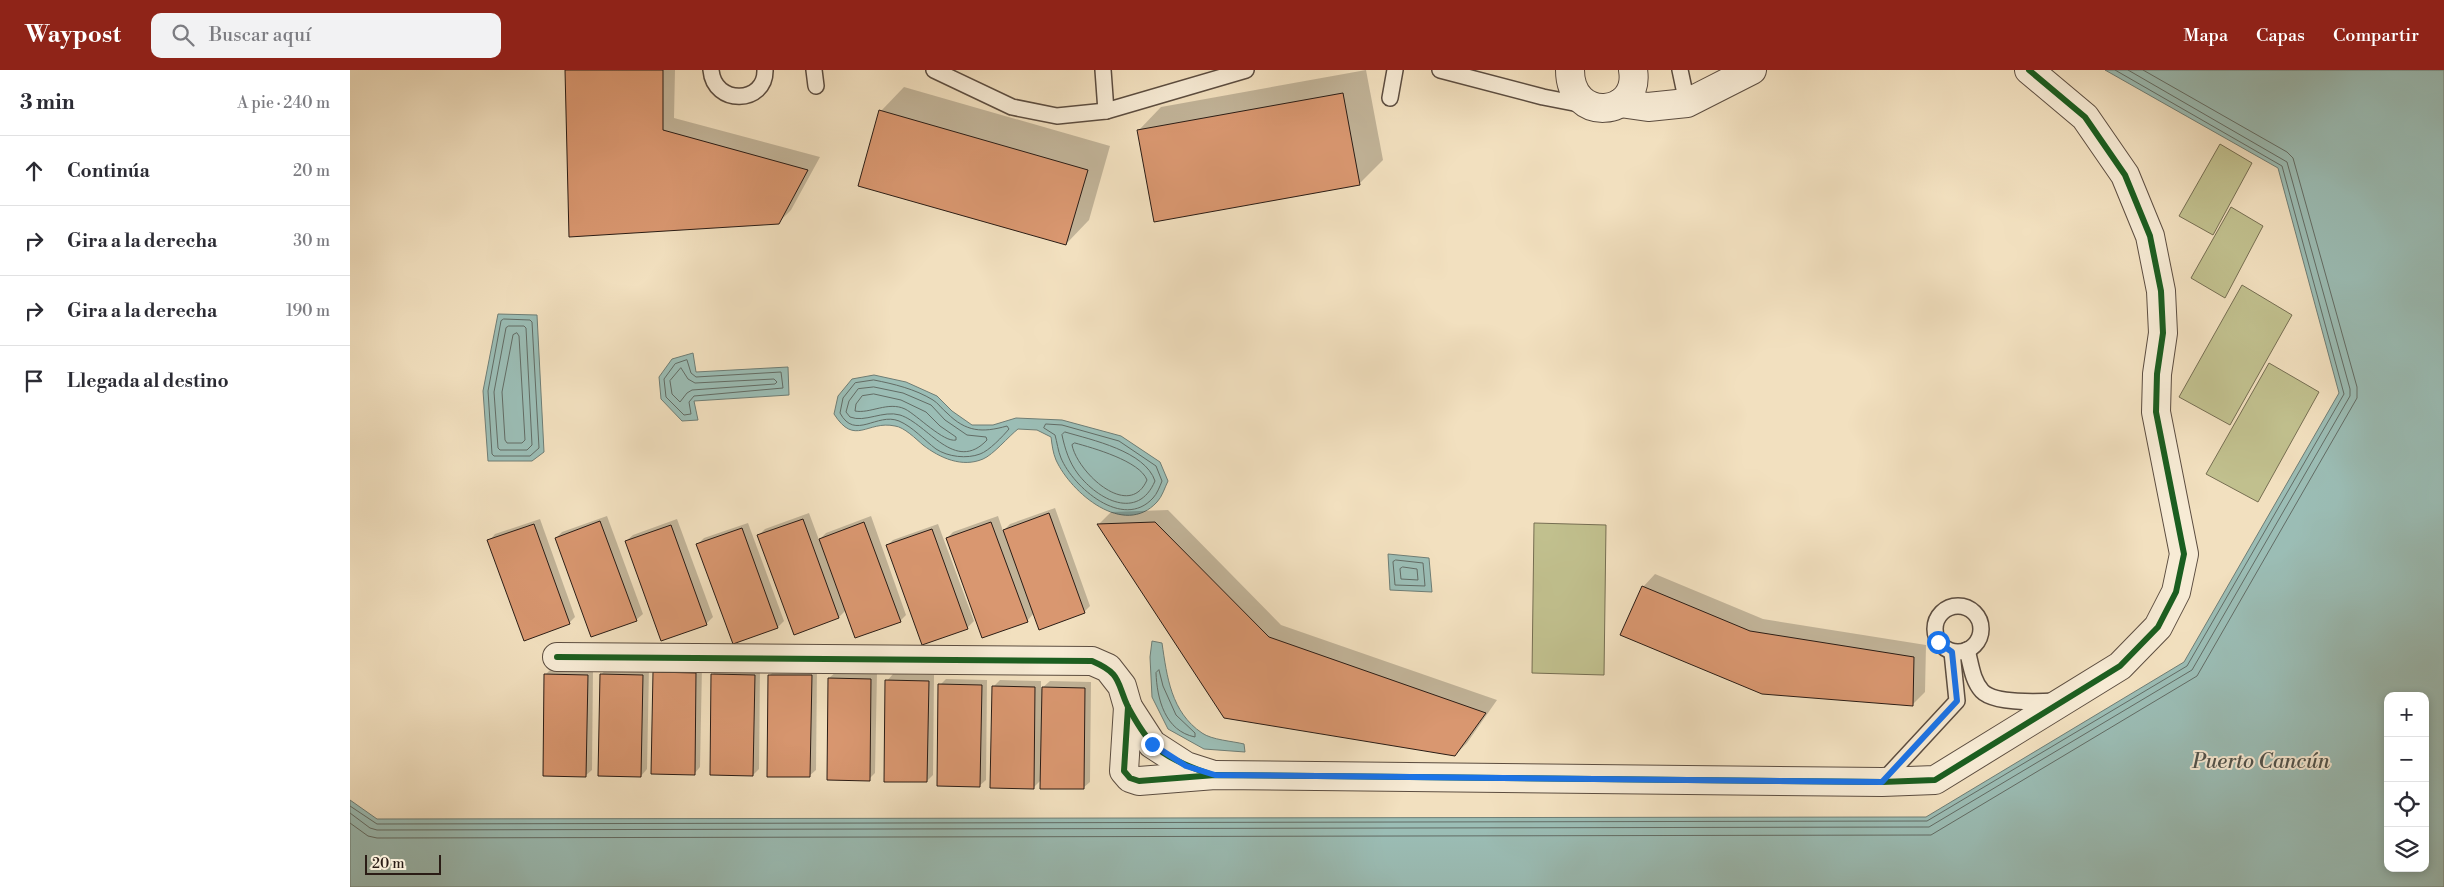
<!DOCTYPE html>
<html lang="es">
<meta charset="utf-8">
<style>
:root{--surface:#fff;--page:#f2f2f3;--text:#2b2b33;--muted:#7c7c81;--line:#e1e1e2;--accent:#8f2418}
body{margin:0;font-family:"Libre Bodoni",serif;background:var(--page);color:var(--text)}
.controls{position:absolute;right:15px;bottom:15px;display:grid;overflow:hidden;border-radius:10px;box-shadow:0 2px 8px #0003}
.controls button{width:45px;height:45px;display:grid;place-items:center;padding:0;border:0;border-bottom:1px solid var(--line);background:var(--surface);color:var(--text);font:25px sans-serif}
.scale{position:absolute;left:15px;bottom:12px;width:76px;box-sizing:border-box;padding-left:5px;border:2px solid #2a1c15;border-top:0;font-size:14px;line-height:18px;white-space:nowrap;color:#2a1c15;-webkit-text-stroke:4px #f7ebd5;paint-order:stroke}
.stop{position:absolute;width:15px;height:15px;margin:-11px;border:4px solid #1a73e8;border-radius:50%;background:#fff}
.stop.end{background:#1a73e8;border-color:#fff;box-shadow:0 1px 5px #0008}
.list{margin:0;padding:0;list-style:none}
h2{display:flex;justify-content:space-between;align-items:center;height:65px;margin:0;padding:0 20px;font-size:21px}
h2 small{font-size:16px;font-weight:400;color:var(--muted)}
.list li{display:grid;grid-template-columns:32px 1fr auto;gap:15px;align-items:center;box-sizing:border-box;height:70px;padding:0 20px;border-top:1px solid var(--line)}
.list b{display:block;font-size:19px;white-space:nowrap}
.list em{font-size:16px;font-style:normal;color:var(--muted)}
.icon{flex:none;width:28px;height:28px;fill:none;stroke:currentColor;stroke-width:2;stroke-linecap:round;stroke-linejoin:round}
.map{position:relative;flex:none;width:2094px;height:817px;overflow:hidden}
header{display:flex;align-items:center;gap:30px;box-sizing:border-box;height:70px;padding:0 25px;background:var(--accent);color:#fff}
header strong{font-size:24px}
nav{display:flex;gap:28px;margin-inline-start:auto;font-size:18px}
.search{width:350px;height:45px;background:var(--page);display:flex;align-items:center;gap:12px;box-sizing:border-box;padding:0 18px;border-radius:10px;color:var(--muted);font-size:19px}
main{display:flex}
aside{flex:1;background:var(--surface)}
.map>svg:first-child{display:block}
</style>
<header>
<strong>Waypost</strong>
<div class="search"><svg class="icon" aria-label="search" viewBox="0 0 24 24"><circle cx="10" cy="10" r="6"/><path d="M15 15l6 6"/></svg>Buscar aquí</div>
<nav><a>Mapa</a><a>Capas</a><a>Compartir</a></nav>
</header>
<main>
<aside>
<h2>3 min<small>A pie · 240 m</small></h2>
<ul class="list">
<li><svg class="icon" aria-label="ahead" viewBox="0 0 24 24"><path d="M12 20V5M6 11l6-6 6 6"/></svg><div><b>Continúa</b></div><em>20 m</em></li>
<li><svg class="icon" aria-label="right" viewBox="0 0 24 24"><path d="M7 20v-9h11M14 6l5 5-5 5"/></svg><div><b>Gira a la derecha</b></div><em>30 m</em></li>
<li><svg class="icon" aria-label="right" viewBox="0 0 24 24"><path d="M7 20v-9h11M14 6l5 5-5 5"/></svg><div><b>Gira a la derecha</b></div><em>190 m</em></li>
<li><svg class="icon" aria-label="arrive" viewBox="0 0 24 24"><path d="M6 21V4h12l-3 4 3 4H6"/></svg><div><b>Llegada al destino</b></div></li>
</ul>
</aside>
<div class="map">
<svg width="2094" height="817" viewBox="0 0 2094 817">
<rect width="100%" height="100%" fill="#f2e0bf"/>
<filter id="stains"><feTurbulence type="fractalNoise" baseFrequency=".004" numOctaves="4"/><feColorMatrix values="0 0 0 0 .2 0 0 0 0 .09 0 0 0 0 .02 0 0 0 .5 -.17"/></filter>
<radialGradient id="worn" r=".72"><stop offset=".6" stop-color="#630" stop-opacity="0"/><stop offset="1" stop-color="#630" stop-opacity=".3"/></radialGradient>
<g fill="#c1c08e" stroke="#766e52">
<path d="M1870 74 1902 93 1863 165 1829 146Z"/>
<path d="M1881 137 1913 156 1875 228 1841 208Z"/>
<path d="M1892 215 1942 245 1880 355 1829 327Z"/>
<path d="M1919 293 1969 322 1908 432 1856 404Z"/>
<path d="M1184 453 1256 455 1254 605 1182 603Z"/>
</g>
<g fill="#9bbdb5" stroke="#6e7d75" fill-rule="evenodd">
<path d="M1755 0H2094V817H0V730L27 749 1576 747 1834 592 1989 323 1928 98ZM2038 626H2075V798H2038Z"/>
<path d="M148 244 187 245 194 382 182 391H138L133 321Z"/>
<path d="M343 283 346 302 438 297 439 325 344 331 348 350 332 351 311 329 309 307 322 289Z"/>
<path d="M524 305 556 312 587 326 602 341 622 355H643L666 348 712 350 771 366 810 392 818 411C815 417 812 427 807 432 774 468 721 423 706 390 703 383 702 375 701 367L687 360 668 359C659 366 643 385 633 389 612 398 590 388 573 375 566 369 554 357 545 356 517 350 505 377 484 344L488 326 502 309Z"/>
<path d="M1038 484 1079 488 1082 522 1040 520Z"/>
<path d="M802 571 812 573C817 607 821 642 852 663 862 670 882 671 894 674L895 682 854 679 818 659 802 627 800 587Z"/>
</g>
<g fill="#0003">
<path d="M216 0H325L324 48 470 87 441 140 429 152Z"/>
<path d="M1016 0 1033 90 1009 114 788 61 811 37Z"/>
<path d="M554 17 760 76 739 150 716 174 531 41Z"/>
<path d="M705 438 740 536 734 542 684 543 677 551 597 468 603 462 648 446 653 461 660 454Z"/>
<path d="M818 440 931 555 1147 630 1117 673 1105 685 875 647 749 454 761 442Z"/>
<path d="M459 443 469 470 476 463 521 446 556 545 550 551 496 540 489 547 409 465 415 459Z"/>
<path d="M257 446 293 544 286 550 206 468 212 462Z"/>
<path d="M190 449 225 547 219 553 139 471 145 464Z"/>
<path d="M327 449 363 547 356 554 276 471 283 465Z"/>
<path d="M398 453 434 551 428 557 347 475 354 468Z"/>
<path d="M588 454 624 551 617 558 537 476 543 470Z"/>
<path d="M1305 504 1413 549 1576 575 1575 622 1562 635 1293 517Z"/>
<path d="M310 596 352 597 350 697 344 704 304 602Z"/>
<path d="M202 598 243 599 242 700 235 706 195 605Z"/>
<path d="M257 598 299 599 297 699 291 706 251 605Z"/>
<path d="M369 598 410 599 409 699 403 705 363 604Z"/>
<path d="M426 599H467L466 700 459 706 420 605Z"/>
<path d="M486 602 527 603 525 703 519 709 479 608Z"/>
<path d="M543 604 584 605 583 705 577 711 537 611Z"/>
<path d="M596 609 637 610 636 710 629 716 590 615Z"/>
<path d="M650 610 691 611V619L700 611 741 612 740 712 733 718 692 709 683 718 643 617Z"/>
</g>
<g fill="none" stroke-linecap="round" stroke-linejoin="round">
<g stroke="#626c65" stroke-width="1">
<path d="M154 249 180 250 182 252 189 378 180 386H144L142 384 138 321 151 251Z"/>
<path d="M159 256H174L176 258 182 375 177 380H150L148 378 144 322 156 258Z"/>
<path d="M167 263 169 266 175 370 172 373H157L155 370 152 322 163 265Z"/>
<path d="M337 290 341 303 346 307 431 302 433 318 344 326 339 332 341 344 334 345 316 327 314 309 325 294Z"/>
<path d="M331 298 338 309 345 313 424 309 427 312 425 314 342 320 337 323 330 332 322 324 320 311Z"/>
<path d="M524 310C544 314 565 319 583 330 588 333 592 339 597 343 616 362 632 363 657 356L659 359C653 366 639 381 630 384 617 389 598 387 586 379 574 370 563 357 549 351 527 342 505 371 490 343L493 328 505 313Z"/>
<path d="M524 317 553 323 581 335 595 350 617 365 636 367 637 370C605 404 578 354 550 345 533 340 515 353 500 347L496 342 499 331 508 319Z"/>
<path d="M524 324 551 330 576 342 590 356 606 367V370C594 373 567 345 555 339 538 331 520 344 505 341L506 334 512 326Z"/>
<path d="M696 354 712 355 769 371 806 396 812 411C810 416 807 424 803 428 773 461 723 417 711 388 708 381 707 372 705 365L694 358Z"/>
<path d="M715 362C742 370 795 381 805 411 788 451 748 430 728 404 719 392 715 379 712 365Z"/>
<path d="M725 373C743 378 790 391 797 410 779 451 727 402 722 375Z"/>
<path d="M1046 490 1073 493 1075 516 1045 515 1043 492Z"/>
<path d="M1053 497 1067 499 1068 510 1051 509 1050 499Z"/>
<path d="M809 600 813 616 826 645 845 663V667C815 661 807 629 806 603Z"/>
<path d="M0 736 27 754 1577 751 1837 596 1994 324 1932 96 1765 0"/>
<path d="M0 743 20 758 27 760 1579 757 1842 600 2000 326V319L1937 92 1778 0"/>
<path d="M0 753 18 766 27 768 1581 765 1847 606 2007 328V317L1943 88 1937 82 1793 0"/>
</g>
</g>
<g fill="#d99770" stroke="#2a1c15">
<path d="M215 0H313V60L458 100 429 154 219 167Z"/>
<path d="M993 23 1010 115 804 152 787 60Z"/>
<path d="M529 40 738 100 716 175 508 116Z"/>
<path d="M699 443 735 543 689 560 653 460Z"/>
<path d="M453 449 489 548 444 565 407 465Z"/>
<path d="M250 451 287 551 241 567 205 468Z"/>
<path d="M514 452 551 552 505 568 469 469Z"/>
<path d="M641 452 678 552 632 568 596 468Z"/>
<path d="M805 452 919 567 1136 643 1105 686 874 648 747 454Z"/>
<path d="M184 454 220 554 174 571 137 470Z"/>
<path d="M321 455 357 555 311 571 275 471Z"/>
<path d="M392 458 428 558 383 574 346 474Z"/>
<path d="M582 459 618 559 572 575 536 475Z"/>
<path d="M1292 516 1400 561 1564 587 1563 636 1412 624 1270 565Z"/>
<path d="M303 602 346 603 345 705 301 704Z"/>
<path d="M194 604 238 605 236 707 193 706Z"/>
<path d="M250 604 293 605 291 707 248 706Z"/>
<path d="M361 604 405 605 403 706 360 705Z"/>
<path d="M418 605H462L460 707H417Z"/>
<path d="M478 608 521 609 520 711 477 710Z"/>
<path d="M535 610 579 611 577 712H534Z"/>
<path d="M588 614 632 615 630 717 587 716Z"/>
<path d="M642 616 685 617 684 719 640 718Z"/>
<path d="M692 617 735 618 734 719H690Z"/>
</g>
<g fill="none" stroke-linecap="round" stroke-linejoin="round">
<g stroke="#5c4d40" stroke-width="18">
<g id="lane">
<path d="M361 0C364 36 416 34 415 0"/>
<path d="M464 0 466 16"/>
<path d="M584 0 662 37 707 46 756 41 896 0"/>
<path d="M753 0 756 41"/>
<path d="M1090 0 1193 27 1234 35"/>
<path d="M1330 0 1337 33"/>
<path d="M1040 28 1045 0"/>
<circle cx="1608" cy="559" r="23"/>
<path d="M1617 580C1621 594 1622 610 1632 621 1644 634 1689 632 1706 631"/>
<path d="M1532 712 1607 631 1602 582"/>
</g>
</g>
<g stroke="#5c4d40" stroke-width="30">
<g id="street">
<path d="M1220 0C1220 54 1291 47 1283 0"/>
<path d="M1270 33 1298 37 1337 33 1402 0"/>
<path d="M207 587 742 591 758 598 772 616 778 637 802 674 836 696 861 704"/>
<path d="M778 637 774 701 780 708 789 711 865 705 1532 712 1585 710 1770 596 1808 557 1826 522 1834 484 1806 342 1807 304 1813 263 1811 221 1800 166 1775 105 1735 47 1679 0"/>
</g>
</g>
<use href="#lane" stroke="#f7ebd5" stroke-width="15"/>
<use href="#street" stroke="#f7ebd5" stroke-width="28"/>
<g stroke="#f7ebd5" stroke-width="9">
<g id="cycleway">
<path d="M207 587 742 591C772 604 766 611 778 637 784 648 793 664 802 673 815 688 842 698 860 704"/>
<path d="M778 637 774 701 780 708 789 711 865 705 1532 712 1585 710 1770 596 1808 557 1826 522 1834 484 1806 342 1807 304 1813 263 1811 221 1800 166 1775 105 1735 47 1679 0"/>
</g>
</g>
<use href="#cycleway" stroke="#1b5e20" stroke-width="6"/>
</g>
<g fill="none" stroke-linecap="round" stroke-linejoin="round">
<path stroke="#1a73e8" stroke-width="6" d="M802 674 836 696 865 705 1532 712 1607 631 1602 582 1588 572"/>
</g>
<g text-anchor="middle" stroke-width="4" stroke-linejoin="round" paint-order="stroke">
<g font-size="21" font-style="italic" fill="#52544d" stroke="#f7ebd5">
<text x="1911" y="698">Puerto Cancún</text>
</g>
</g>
<rect width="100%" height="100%" filter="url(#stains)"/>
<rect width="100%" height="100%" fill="url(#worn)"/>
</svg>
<div class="controls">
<button>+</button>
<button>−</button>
<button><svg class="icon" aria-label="locate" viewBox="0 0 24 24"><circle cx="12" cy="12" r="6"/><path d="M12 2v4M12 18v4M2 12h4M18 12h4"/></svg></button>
<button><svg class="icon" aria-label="layers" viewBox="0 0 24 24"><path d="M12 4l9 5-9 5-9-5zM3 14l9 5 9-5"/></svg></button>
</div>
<div class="scale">20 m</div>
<div class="stop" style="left:1588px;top:572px"></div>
<div class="stop end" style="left:802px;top:674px"></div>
</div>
</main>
